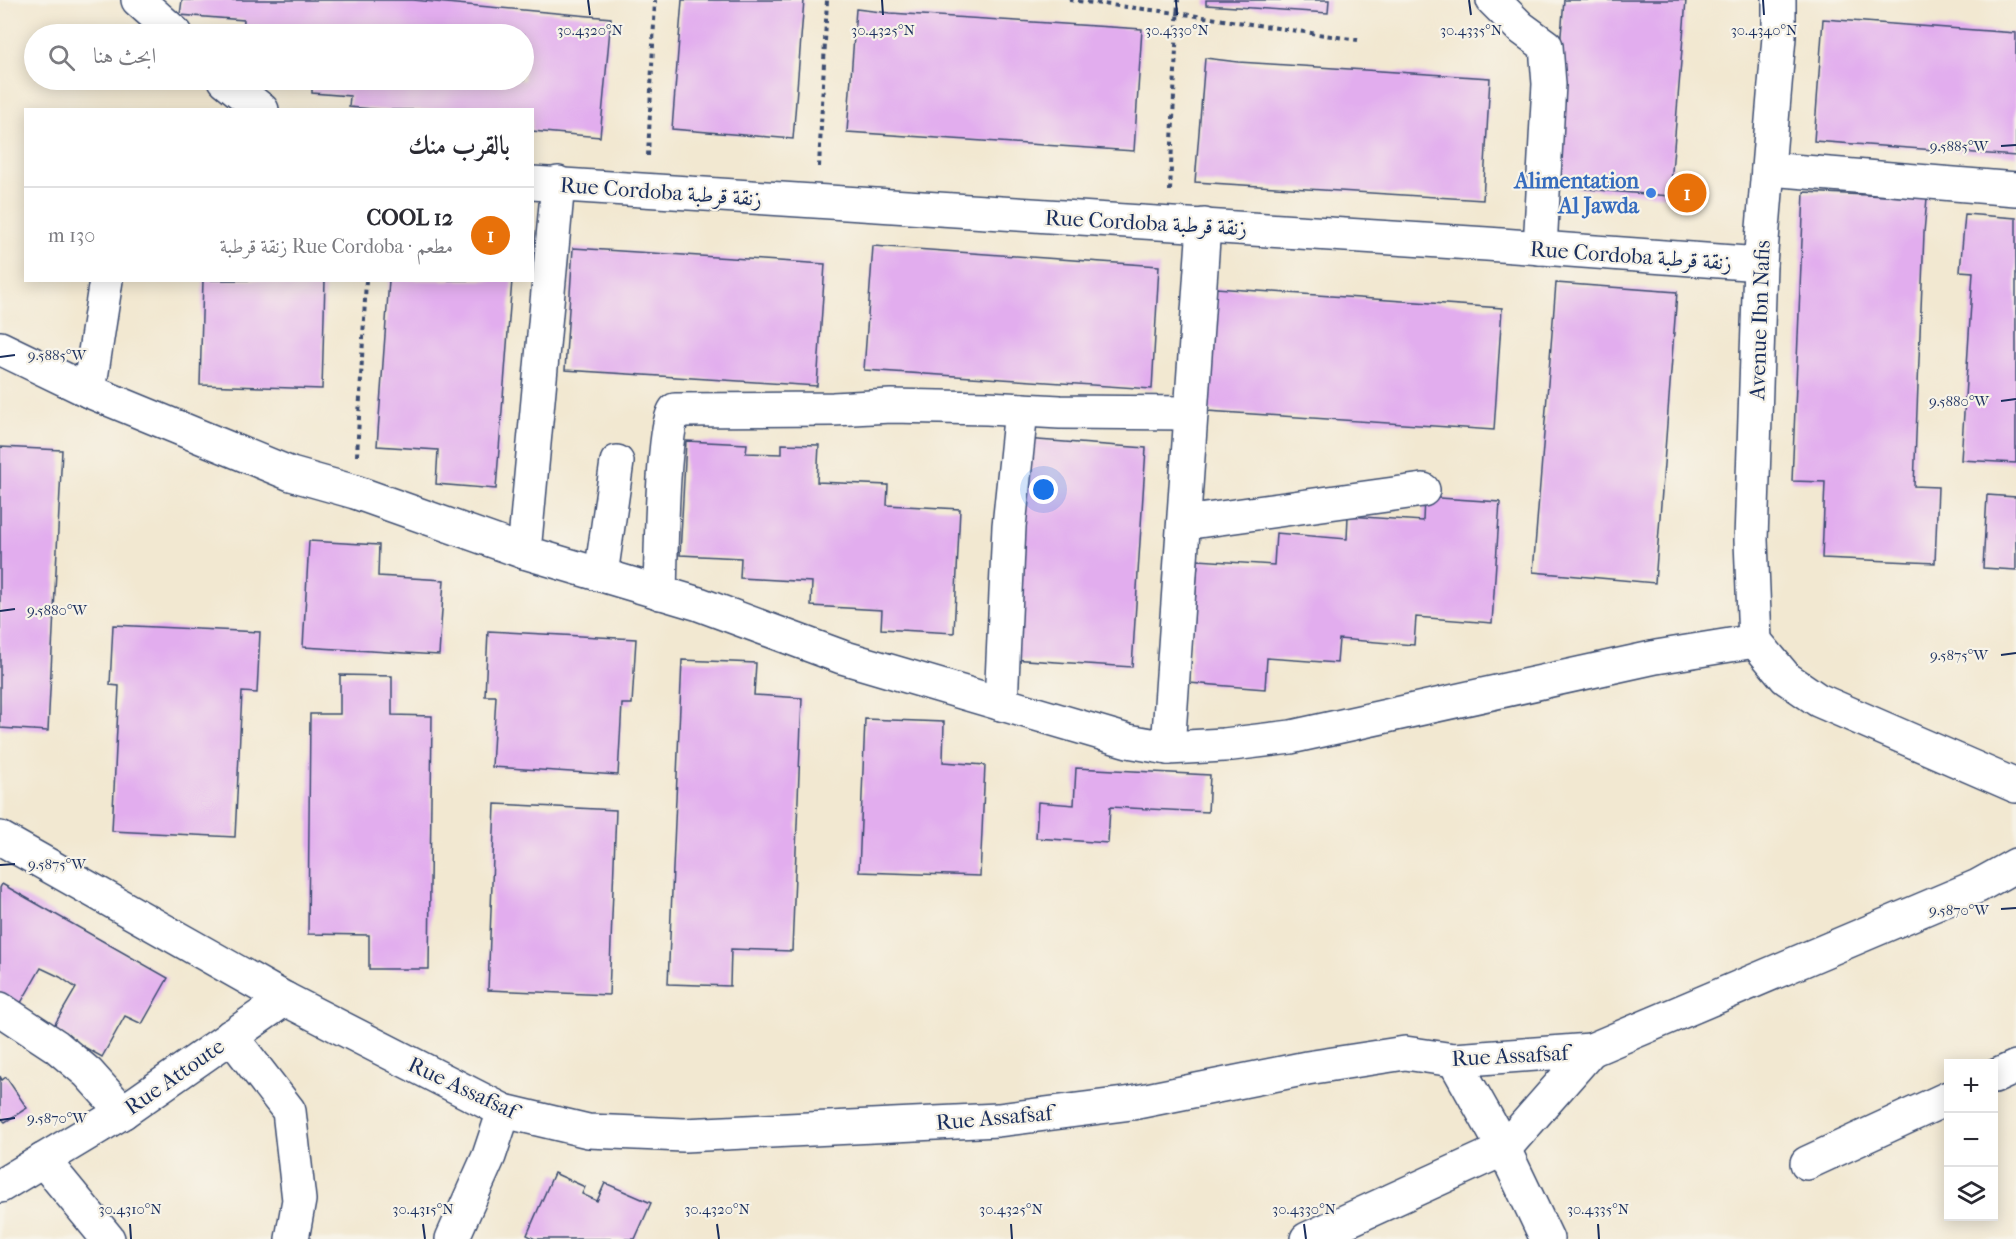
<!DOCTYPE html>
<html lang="ar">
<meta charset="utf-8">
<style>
:root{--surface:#fff;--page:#f7f7f7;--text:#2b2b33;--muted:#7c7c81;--line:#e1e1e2;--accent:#0f766e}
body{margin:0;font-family:"IM FELL French Canon",Amiri,serif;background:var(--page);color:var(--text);direction:rtl}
.controls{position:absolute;right:18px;bottom:18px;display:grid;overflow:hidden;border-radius:0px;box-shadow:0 3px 15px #0003}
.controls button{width:54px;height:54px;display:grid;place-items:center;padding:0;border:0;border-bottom:2px solid var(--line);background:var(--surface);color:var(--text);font:30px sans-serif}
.you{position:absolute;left:1044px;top:490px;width:21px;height:21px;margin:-15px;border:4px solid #fff;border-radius:50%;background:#1a73e8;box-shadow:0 0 0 9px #1a73e833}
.badge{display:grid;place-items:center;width:39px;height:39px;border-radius:50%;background:var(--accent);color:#fff;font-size:20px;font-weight:700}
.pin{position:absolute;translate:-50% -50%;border:3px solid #fff;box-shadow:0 2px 6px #0006}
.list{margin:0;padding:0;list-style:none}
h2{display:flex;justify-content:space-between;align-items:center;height:78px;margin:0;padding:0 24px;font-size:26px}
h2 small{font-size:20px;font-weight:400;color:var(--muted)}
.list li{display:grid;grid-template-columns:39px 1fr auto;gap:18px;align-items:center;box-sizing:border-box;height:96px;padding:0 24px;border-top:2px solid var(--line)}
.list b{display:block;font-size:22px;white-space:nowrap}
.list p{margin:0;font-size:20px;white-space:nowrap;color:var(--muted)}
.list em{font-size:20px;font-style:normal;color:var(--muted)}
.icon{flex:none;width:33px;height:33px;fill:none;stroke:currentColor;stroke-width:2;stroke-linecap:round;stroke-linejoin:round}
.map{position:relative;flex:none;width:2016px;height:1239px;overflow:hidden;direction:ltr}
.search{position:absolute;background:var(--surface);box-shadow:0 3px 15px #0003;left:24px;top:24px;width:510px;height:66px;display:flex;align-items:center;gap:15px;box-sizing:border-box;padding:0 21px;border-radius:33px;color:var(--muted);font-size:22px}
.panel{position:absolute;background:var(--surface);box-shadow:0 3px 15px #0003;left:24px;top:108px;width:510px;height:174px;border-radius:0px;direction:rtl}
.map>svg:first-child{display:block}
</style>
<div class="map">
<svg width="2016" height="1239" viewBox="0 0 2016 1239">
<rect width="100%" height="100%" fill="#f7f3e8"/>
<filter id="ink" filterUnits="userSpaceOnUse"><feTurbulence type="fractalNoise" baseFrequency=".0167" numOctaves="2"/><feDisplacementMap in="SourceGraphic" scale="12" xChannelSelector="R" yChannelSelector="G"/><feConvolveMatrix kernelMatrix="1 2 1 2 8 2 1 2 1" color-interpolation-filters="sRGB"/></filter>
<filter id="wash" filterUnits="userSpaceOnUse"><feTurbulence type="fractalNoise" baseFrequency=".008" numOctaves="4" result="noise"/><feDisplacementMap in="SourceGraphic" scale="24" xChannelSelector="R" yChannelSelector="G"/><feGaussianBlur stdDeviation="1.35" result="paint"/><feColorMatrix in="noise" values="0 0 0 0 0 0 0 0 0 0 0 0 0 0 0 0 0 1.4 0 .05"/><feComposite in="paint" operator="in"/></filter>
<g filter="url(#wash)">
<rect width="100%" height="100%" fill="#f2e8d1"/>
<g id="blocks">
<g fill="#e2adee">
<path d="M182 0H413L611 18 600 137 532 131V110H383L349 107 350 96 312 93V80H524V34H243L244 20 180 15Z"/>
<path d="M682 0H804L793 139 672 129Z"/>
<path d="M1206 0H1329L1328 13 1206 5Z"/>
<path d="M1564 0H1686L1670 196 1609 191 1610 177 1608 191 1548 185Z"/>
<path d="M856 9 890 13 1142 29 1134 151 847 132Z"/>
<path d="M1823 19 2016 33V156L1814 141Z"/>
<path d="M1205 58 1238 62 1490 78 1483 200 1195 182Z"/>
<path d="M1804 192 1927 198 1924 233 1914 486 1938 487 1935 563 1822 558 1825 482 1792 481Z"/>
<path d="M1965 214 2016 218V463L1961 460 1973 272 1960 271Z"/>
<path d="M873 246 1159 266 1152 389 864 370Z"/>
<path d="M573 248 825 264 817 386 565 370Z"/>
<path d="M203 280H325L322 389 200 385Z"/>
<path d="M389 280H512L496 489 436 484 438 450 377 446Z"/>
<path d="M1556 283 1677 292 1655 583 1533 572Z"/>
<path d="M1216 288 1502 308 1494 430 1207 411Z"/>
<path d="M1024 439 1146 448 1132 667 1011 659Z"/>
<path d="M686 441 747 444 746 453 782 454V444L819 445 817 482 888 485 887 505 960 509 954 633 881 629 882 610 811 606 812 582 740 578 741 558 680 555Z"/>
<path d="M0 447 62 450 48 731 0 728Z"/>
<path d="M1987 495 2016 497V570L1983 568Z"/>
<path d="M1424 497 1500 502 1492 623 1416 617 1414 645 1339 639 1337 663 1267 658 1265 689 1189 683 1198 560 1274 565 1276 533 1347 539 1348 516 1423 521Z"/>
<path d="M309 541 379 545 378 576 444 580 439 655 303 647Z"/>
<path d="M113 625 260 632 257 693 242 692 235 837 112 831 119 686 110 685Z"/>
<path d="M488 631 636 639 632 704H622L618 775 492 767 496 696H485Z"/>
<path d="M682 660 756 663 754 695 802 698 792 951 731 949 730 986 668 984Z"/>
<path d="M340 675 392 676V715L432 716 429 969H369V935L308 934 310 714H340Z"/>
<path d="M865 719 944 722 943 762 985 765 980 876 859 872Z"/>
<path d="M1076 768 1210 775 1208 812 1110 807 1108 843 1036 838 1038 802 1074 805Z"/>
<path d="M495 804 616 810 609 995 488 990Z"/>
<path d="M2 884 168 978 142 1024 125 1016 102 1057 52 1029 76 988 60 977 41 968 18 1008 0 998V888Z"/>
<path d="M0 1076 2 1080 6 1077 27 1108 5 1122 0 1117Z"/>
<path d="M554 1173 585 1187 582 1194 597 1201 605 1183 651 1203 635 1239H535L527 1235Z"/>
</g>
</g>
</g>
<g filter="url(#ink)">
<use href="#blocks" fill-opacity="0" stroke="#3b4b6f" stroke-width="1.5"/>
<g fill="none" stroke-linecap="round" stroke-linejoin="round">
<g stroke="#3b4b6f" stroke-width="36">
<g id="minor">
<path d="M138 0 176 34"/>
<path d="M1493 0 1520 27 1546 46 1549 84 1540 248"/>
<path d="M225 80 262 110"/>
<path d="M1768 169 2016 189"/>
<path d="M532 183 1487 244 1760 264"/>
<path d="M0 348 89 391 291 474 355 492 524 552 699 604 842 657 1128 741 1168 748 1224 745 1291 737 1656 657 1755 641"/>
<path d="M89 391 106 280"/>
<path d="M1184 523 1423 490"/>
<path d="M524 552 558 183"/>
<path d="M601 575 617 462"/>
<path d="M660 593C661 565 662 424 675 410L833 409 891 406 987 408 1060 412 1191 413"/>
<path d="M1755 641 1751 540 1760 264 1779 37V0"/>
<path d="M1755 641 1786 678 1818 700 2016 786"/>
<path d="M1001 704 1009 526 1021 410"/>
<path d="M1168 748 1204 225"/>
<path d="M0 838 285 999 504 1111 588 1131 684 1135 998 1120 1132 1103 1307 1068 1405 1053 1454 1060 1591 1050 1978 886 2016 865"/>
<path d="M0 1009 56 1046 88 1073 123 1112"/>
<path d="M231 1036 289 1111 299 1200 292 1239"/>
<path d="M1454 1060 1504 1149 1547 1239"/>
<path d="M1994 1077 2016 1067"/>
<path d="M43 1160 108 1239"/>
<path d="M1807 1163 1948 1098"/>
<path d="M0 1186 123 1112 285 999"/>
<path d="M452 1239 489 1156 504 1111"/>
<path d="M1307 1239 1504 1149 1591 1050"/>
</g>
</g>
<g stroke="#3b4b6f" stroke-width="4" stroke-dasharray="4.5 4.5" stroke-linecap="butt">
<path d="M1069 0 1177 13 1358 40"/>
<path d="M648 156 655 0"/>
<path d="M819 167 827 0"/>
<path d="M1170 191 1178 0"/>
<path d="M357 456 366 280"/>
</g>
<use href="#minor" stroke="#fff" stroke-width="33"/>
</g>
</g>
<path fill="none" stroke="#1b2f5e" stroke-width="2" d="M588 0 590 15M882 0 883 15M1176 0 1177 15M1469 0 1471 15M1763 0 1764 15M2001 146 2016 145M0 357 15 355M2001 401 2016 399M0 611 15 609M2001 655 2016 653M0 865 15 864M2001 909 2016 908M0 1120 15 1118M130 1224 131 1239M423 1224 425 1239M717 1224 719 1239M1011 1224 1012 1239M1304 1224 1306 1239M1598 1224 1599 1239"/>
<circle fill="#3f7fe0" stroke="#f7f3e8" stroke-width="2" cx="1651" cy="193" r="6"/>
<g text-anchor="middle" stroke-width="4.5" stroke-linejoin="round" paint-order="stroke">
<g font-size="22" font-weight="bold" fill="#366cbe" stroke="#f7f3e8" text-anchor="end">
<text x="1639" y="188">Alimentation<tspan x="1639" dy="25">Al Jawda</tspan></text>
</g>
<g font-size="22" fill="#1b2f5e" stroke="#f7f3e8">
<text transform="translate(661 191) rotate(4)" y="8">Rue Cordoba زنقة قرطبة</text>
<text transform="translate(1146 222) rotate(3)" y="8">Rue Cordoba زنقة قرطبة</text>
<text transform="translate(1631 255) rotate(4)" y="8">Rue Cordoba زنقة قرطبة</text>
<text transform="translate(1759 320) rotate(-88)" y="8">Avenue Ibn Nafis</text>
<text transform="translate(1510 1055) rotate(-3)" y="8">Rue Assafsaf</text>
<text transform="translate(174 1076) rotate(-35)" y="8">Rue Attoute</text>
<text transform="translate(463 1087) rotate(25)" y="8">Rue Assafsaf</text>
<text transform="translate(994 1117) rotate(-5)" y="8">Rue Assafsaf</text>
</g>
</g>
<g font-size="15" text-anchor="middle" fill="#1b2f5e" stroke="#f7f3e8" stroke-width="4.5" stroke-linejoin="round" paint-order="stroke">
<text x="590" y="35">30.4320°N</text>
<text x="883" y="35">30.4325°N</text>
<text x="1177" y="35">30.4330°N</text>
<text x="1471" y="35">30.4335°N</text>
<text x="1764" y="35">30.4340°N</text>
<text x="1959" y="151">9.5885°W</text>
<text x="57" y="360">9.5885°W</text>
<text x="1959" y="406">9.5880°W</text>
<text x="57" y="615">9.5880°W</text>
<text x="1959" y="660">9.5875°W</text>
<text x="57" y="869">9.5875°W</text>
<text x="1959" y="915">9.5870°W</text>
<text x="57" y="1123">9.5870°W</text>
<text x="130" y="1214">30.4310°N</text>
<text x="423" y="1214">30.4315°N</text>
<text x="717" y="1214">30.4320°N</text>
<text x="1011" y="1214">30.4325°N</text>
<text x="1304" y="1214">30.4330°N</text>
<text x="1598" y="1214">30.4335°N</text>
</g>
</svg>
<div class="controls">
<button>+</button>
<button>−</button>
<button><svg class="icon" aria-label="layers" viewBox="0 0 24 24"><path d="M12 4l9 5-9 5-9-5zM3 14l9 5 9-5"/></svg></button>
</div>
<div class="you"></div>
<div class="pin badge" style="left:1687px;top:193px;background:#e8710a">1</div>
<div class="search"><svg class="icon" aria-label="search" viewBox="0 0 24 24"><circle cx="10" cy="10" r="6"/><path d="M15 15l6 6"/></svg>ابحث هنا</div>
<section class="panel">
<h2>بالقرب منك<small></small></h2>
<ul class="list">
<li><span class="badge" style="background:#e8710a">1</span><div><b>12 COOL</b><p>مطعم · Rue Cordoba زنقة قرطبة</p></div><em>130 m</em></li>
</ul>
</section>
</div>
